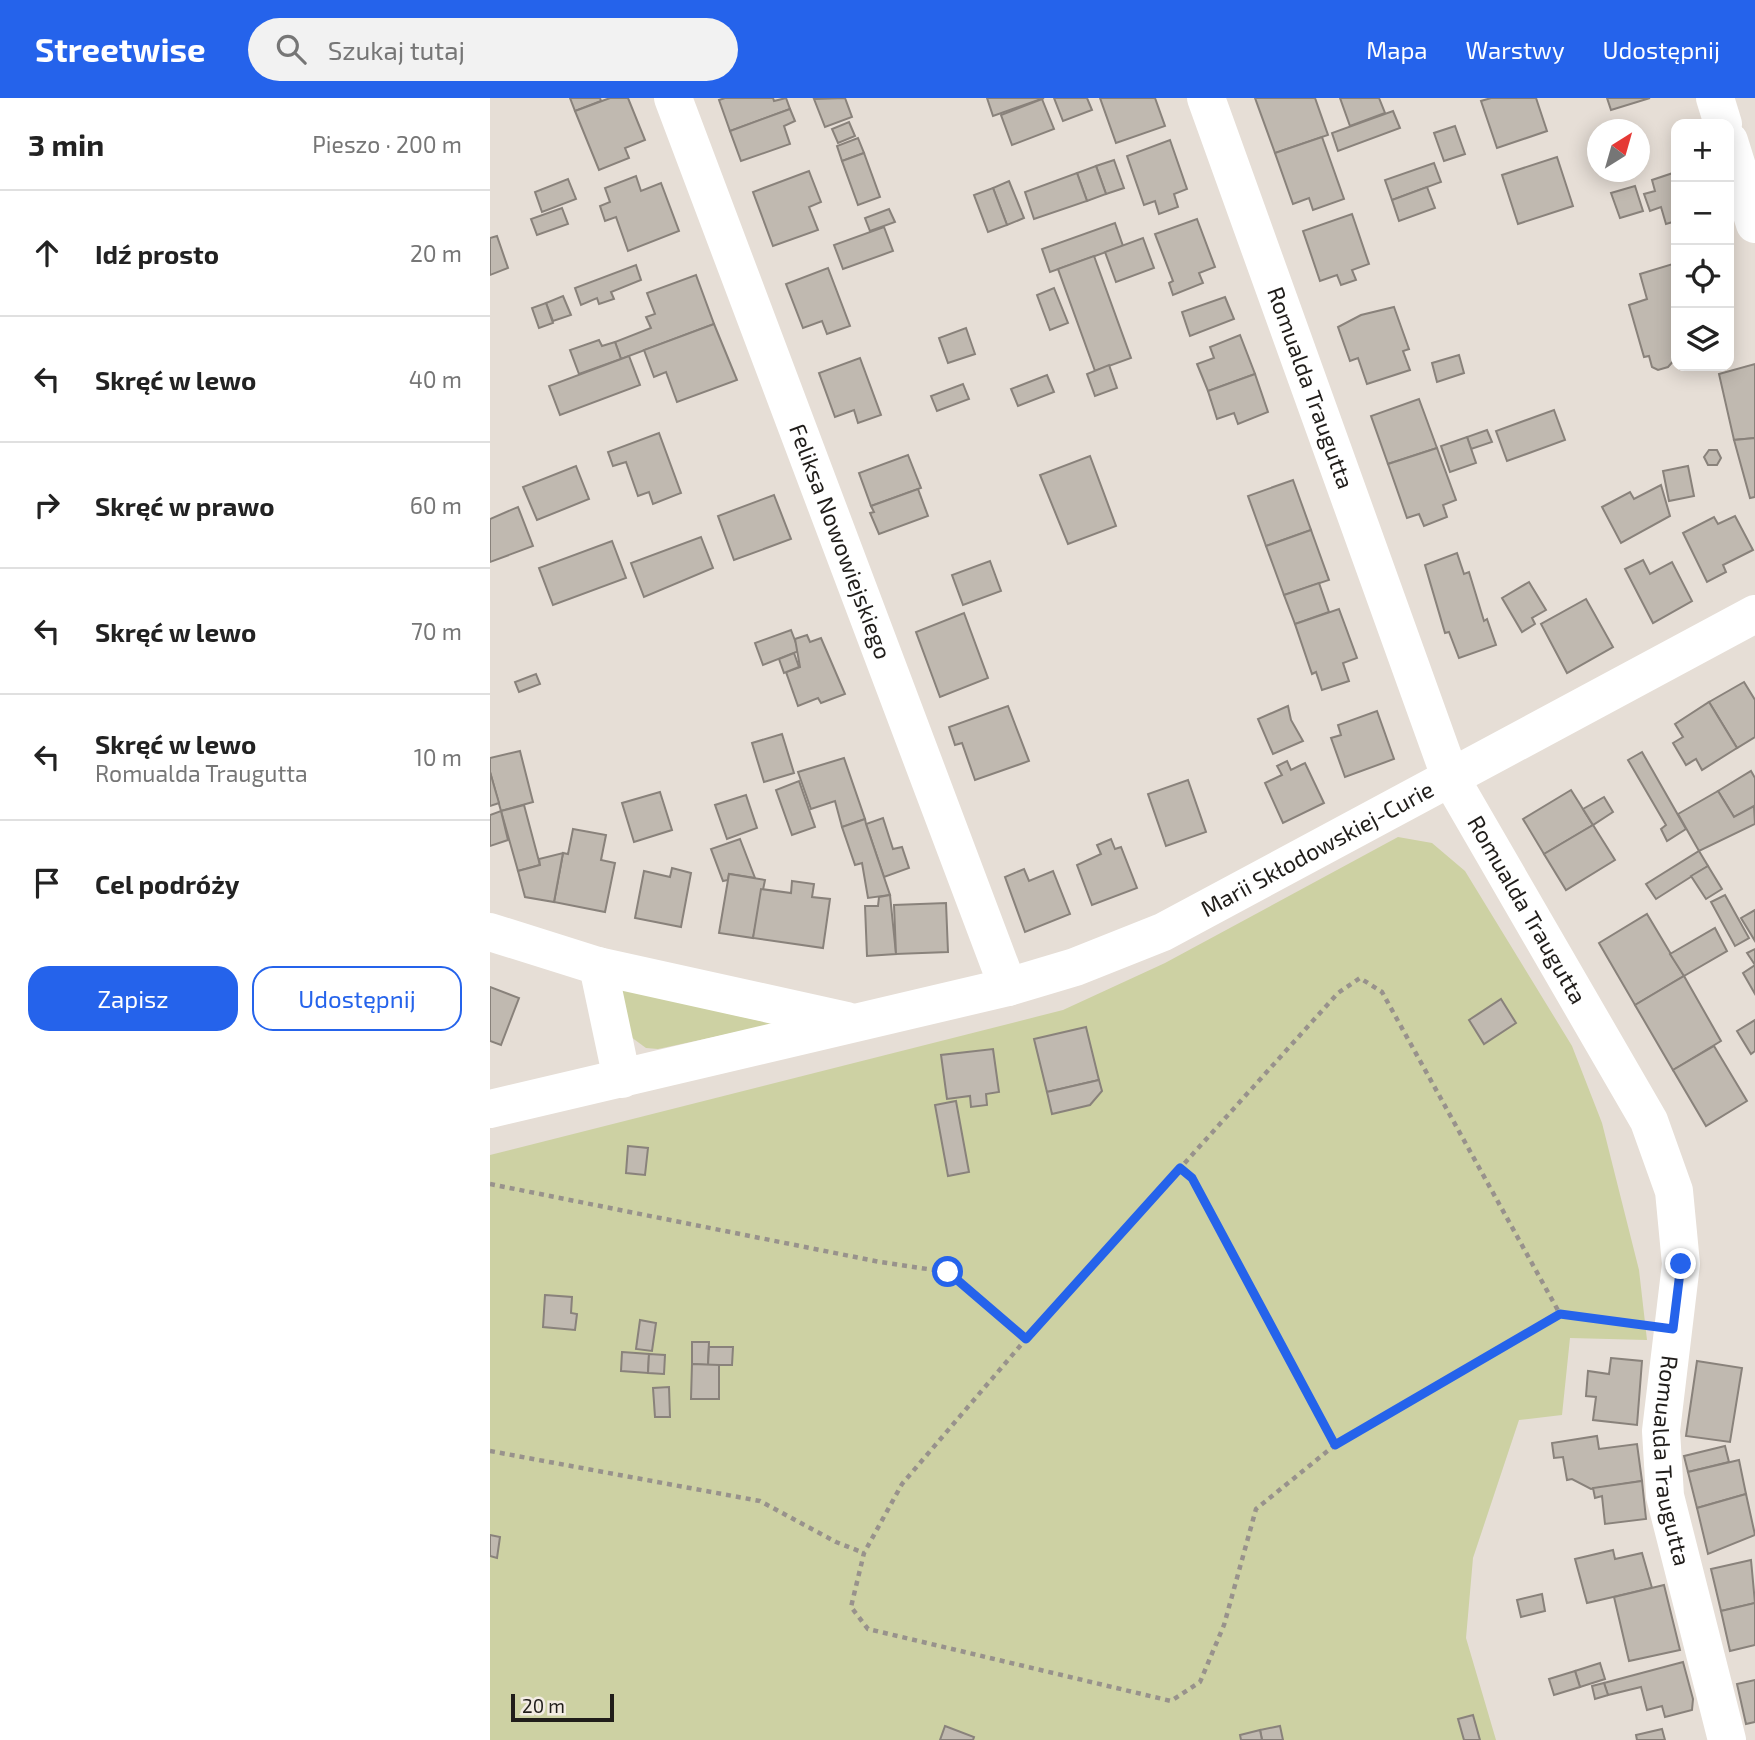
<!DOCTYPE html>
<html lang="pl">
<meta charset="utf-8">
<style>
:root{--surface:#fff;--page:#f2f2f2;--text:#222;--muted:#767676;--line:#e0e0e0;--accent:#2563eb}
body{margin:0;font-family:"Exo 2",sans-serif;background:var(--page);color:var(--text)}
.controls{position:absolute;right:21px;top:21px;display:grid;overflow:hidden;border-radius:14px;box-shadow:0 4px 18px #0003}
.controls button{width:63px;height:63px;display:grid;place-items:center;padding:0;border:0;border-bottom:2px solid var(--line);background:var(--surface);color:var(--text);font:35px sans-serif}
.compass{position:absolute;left:1097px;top:21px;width:63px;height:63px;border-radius:50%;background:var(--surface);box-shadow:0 4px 18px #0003;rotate:37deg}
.scale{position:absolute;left:21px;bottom:18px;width:103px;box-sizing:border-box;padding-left:7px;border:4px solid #201d1a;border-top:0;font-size:19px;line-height:24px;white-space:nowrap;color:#201d1a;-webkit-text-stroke:5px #f3ece3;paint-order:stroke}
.stop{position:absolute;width:21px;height:21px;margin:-16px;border:5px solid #2563eb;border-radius:50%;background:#fff}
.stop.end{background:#2563eb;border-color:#fff;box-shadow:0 2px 7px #0008}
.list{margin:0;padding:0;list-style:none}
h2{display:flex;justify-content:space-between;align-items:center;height:91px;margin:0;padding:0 28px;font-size:30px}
h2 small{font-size:23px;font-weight:400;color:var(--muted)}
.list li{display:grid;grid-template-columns:46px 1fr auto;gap:21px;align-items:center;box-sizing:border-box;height:126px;padding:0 28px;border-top:2px solid var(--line)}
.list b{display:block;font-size:26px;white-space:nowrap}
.list p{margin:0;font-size:23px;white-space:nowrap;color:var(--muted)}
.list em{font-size:23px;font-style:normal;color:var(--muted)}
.actions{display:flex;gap:14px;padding:21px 28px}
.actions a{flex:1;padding:16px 0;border:2px solid var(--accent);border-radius:21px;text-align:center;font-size:24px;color:var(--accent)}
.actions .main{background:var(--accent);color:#fff}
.icon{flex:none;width:38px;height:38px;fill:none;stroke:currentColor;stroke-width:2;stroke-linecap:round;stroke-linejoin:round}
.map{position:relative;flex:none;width:1265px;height:1642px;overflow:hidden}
header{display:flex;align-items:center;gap:42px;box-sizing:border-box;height:98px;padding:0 35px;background:var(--accent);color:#fff}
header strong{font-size:33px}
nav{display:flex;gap:38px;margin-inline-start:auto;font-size:24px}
.search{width:490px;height:63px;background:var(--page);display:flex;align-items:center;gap:18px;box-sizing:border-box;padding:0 24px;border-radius:38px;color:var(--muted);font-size:26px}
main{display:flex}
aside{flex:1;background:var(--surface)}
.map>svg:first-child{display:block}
</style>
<header>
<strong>Streetwise</strong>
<div class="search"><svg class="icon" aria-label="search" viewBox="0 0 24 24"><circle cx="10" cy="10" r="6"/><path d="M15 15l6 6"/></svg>Szukaj tutaj</div>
<nav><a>Mapa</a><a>Warstwy</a><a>Udostępnij</a></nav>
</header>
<main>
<aside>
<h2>3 min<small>Pieszo · 200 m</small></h2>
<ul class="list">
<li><svg class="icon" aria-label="ahead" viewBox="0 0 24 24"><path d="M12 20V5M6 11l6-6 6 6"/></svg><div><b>Idź prosto</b></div><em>20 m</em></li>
<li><svg class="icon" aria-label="left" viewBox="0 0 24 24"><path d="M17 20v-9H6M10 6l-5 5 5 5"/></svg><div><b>Skręć w lewo</b></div><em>40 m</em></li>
<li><svg class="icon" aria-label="right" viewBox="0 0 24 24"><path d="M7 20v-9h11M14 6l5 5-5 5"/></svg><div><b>Skręć w prawo</b></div><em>60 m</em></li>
<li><svg class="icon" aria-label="left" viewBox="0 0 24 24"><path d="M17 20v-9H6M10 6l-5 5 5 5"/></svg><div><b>Skręć w lewo</b></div><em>70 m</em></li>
<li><svg class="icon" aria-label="left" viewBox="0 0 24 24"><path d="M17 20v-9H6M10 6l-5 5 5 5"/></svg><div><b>Skręć w lewo</b><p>Romualda Traugutta</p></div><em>10 m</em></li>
<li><svg class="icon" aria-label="arrive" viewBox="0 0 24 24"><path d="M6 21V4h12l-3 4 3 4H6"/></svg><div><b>Cel podróży</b></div></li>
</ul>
<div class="actions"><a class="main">Zapisz</a><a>Udostępnij</a></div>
</aside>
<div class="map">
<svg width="1265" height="1642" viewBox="0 0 1265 1642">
<rect width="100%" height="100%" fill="#e6ded6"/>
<g fill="#cdd1a3">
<path d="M908 739 942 745 975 773 1082 948 1112 1025 1149 1172 1157 1242 1080 1240 1072 1317 1029 1322 983 1460 976 1540 1006 1642H0V1057L573 912 675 865Z"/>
<path d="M130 891 284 926 168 951 156 950 141 939Z"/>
</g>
<g fill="#c0b9b0" stroke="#89827b" stroke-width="2">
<path d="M80 0H110L111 3 85 13Z"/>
<path d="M120 0H138L155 42 135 50 139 60 109 72 85 13Z"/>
<path d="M235 0H283L284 3 296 0 300 11 240 33 229 2Z"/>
<path d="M355 0 362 19 335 29 324 1Z"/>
<path d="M497 0H554L503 18Z"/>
<path d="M564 0H597L602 12 573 23Z"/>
<path d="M610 0H665L675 28 626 45Z"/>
<path d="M765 0H825L838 37 785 55Z"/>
<path d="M850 0H889L895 15 860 28Z"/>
<path d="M1001 0H1046L1057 33 1007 50 991 3Z"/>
<path d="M1117 0H1160L1121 12Z"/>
<path d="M552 1 564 31 522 47 511 17Z"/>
<path d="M300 11 305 23 294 28 300 46 251 63 240 33Z"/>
<path d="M903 13 910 30 848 53 842 35Z"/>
<path d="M359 24 365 38 348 45 342 31Z"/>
<path d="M965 28 975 56 954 63 944 35Z"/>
<path d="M832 39 854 101 823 112 819 100 803 106 785 55Z"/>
<path d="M368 40 374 55 352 63 347 48Z"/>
<path d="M680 42 697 91 684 96 688 109 669 116 665 103 654 107 637 58Z"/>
<path d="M374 55 390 99 368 107 352 63Z"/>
<path d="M1067 59 1083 108 1028 126 1012 77Z"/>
<path d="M624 62 634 90 616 96 606 68Z"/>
<path d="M944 65 951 84 902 102 895 82Z"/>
<path d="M606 68 616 96 597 103 587 75Z"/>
<path d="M319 73 331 104 319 109 328 132 283 148 263 94Z"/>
<path d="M1186 74V123L1176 126 1171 109 1160 113 1154 96 1165 93 1162 82Z"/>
<path d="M587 75 597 103 544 121 535 94Z"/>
<path d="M146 78 151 93 171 85 189 133 138 153 126 119 115 123 110 108 120 104 115 90Z"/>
<path d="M78 81 86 101 52 114 45 94Z"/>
<path d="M519 83 534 120 517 127 503 90Z"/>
<path d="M1145 88 1153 113 1130 120 1121 95Z"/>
<path d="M937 89 945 110 909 123 902 102Z"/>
<path d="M503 90 517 127 498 134 484 97Z"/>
<path d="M72 110 78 126 47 137 41 121Z"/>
<path d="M399 111 405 124 380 133 375 120Z"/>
<path d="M862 116 879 166 862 172 866 182 851 187 847 177 830 183 813 133Z"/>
<path d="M707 121 725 169 709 175 713 185 683 197 679 185 683 183 665 136Z"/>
<path d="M625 125 633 148 560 174 552 151Z"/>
<path d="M394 129 403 153 353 171 344 147Z"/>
<path d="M7 138 18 170 0 177V140Z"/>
<path d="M653 140 664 170 626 184 615 154Z"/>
<path d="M604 158 641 260 605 273 568 171Z"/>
<path d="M1186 165V260L1178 269 1168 272 1162 269 1159 258 1154 259 1139 207 1157 201 1150 176Z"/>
<path d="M146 167 151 182 121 194 124 201 109 206 107 200 91 207 85 190Z"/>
<path d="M338 170 360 228 337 236 332 223 313 230 296 186Z"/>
<path d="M206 177 224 226 131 261 125 244 161 230 156 219 165 216 157 195Z"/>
<path d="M564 190 578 225 560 232 547 197Z"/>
<path d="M73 198 81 217 63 223 56 205Z"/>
<path d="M735 199 744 221 700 238 692 214Z"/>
<path d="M56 205 63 225 49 230 42 210Z"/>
<path d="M904 209 919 251 913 253 920 272 877 286 868 260 860 263 848 229 871 217Z"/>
<path d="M224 226 247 282 187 304 176 274 164 279 154 252Z"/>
<path d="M476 230 485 256 458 265 449 240Z"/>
<path d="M750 237 765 276 718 293 707 266 724 260 720 249Z"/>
<path d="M109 242 112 248 125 244 131 261 89 276 80 252Z"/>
<path d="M969 257 974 275 947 284 942 265Z"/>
<path d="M139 258 150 287 70 317 59 288Z"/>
<path d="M370 260 391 317 368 325 364 312 345 319 329 275Z"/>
<path d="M1265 266V340L1244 342 1229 276Z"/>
<path d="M619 267 627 290 605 298 597 276Z"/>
<path d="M765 276 778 314 748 326 744 315 727 321 718 293Z"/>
<path d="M557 277 564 294 528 308 521 291Z"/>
<path d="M473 286 479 301 447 313 441 298Z"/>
<path d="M929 301 947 350 898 366 881 318Z"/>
<path d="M1064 312 1075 342 1017 363 1006 333Z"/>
<path d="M997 332 1002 344 981 351 977 339Z"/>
<path d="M169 335 191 395 163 406 159 394 148 398 136 364 123 368 118 354Z"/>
<path d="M977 339 986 365 960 374 951 348Z"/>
<path d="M1265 340V399L1260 400 1244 342Z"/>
<path d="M947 350 966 402 953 407 957 419 934 428 929 416 917 420 898 366Z"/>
<path d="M1219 352H1227L1231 360 1227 367H1218L1214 359Z"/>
<path d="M418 357 431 390 381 408 369 375Z"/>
<path d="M600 358 626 428 578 446 550 377Z"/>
<path d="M86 368 99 401 47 422 33 389Z"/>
<path d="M1198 368 1204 398 1179 403 1173 373Z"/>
<path d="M803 382 821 432 776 448 758 398Z"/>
<path d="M1171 387 1180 418 1131 445 1112 409 1140 394 1144 401Z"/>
<path d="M428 391 438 418 389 436 380 415 384 414 381 408Z"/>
<path d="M284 397 301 441 244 462 228 418Z"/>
<path d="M28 409 43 448 0 464V421Z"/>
<path d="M1245 418 1263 452 1233 467 1236 474 1217 484 1193 435 1224 419 1228 426Z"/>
<path d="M821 432 839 482 794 497 776 448Z"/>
<path d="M211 439 223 470 154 499 141 465Z"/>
<path d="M122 443 136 480 63 507 49 470Z"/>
<path d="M967 455 974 476 979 474 994 523 997 521 1006 547 969 560 959 534 955 535 935 467Z"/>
<path d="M1153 462 1160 476 1182 464 1202 503 1163 525 1135 471Z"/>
<path d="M500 463 511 493 473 507 462 477Z"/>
<path d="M1039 484 1056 512 1042 520 1045 526 1032 534 1012 500Z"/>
<path d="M829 485 839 514 805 526 794 497Z"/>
<path d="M1096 501 1123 549 1077 575 1051 526Z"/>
<path d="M849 511 867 560 853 565 859 583 832 592 826 574 822 576 805 526Z"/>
<path d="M474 515 498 580 450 599 426 534Z"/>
<path d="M301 532 309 553 273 567 265 545Z"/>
<path d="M317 537 320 544 331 540 355 596 331 605 328 600 308 608 296 574 310 569 305 541Z"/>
<path d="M304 555 309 569 294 575 289 561Z"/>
<path d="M46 576 50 586 29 594 25 584Z"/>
<path d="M1254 584 1265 602V639L1247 650 1219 604Z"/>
<path d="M1219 604 1247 650 1212 672 1206 661 1196 667 1183 645 1193 639 1185 626Z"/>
<path d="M518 608 539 663 485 682 472 645 465 647 459 629Z"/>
<path d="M798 608 801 622 813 643 783 656 768 621Z"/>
<path d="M887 613 904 661 855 679 841 640 851 637 848 627Z"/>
<path d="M292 636 304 675 274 684 262 645Z"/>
<path d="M30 653 43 704 11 713 0 674V660Z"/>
<path d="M1152 654 1196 731 1177 743 1171 731 1176 727 1138 662Z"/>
<path d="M354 660 375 721 352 729 345 703 321 711 308 674Z"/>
<path d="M797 663 801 672 815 665 834 705 793 725 775 685 792 677 787 668Z"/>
<path d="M1261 673 1265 680V709L1244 719 1228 693Z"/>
<path d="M0 674 9 705 0 708Z"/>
<path d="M698 682 716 734 676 748 658 696Z"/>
<path d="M309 683 325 729 302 737 286 692Z"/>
<path d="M1081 692 1103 727 1054 756 1033 721Z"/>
<path d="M1228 693 1244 719 1264 708 1265 726 1209 753 1188 716Z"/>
<path d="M170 694 182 732 144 744 132 705Z"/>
<path d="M256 697 267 730 237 741 225 707Z"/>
<path d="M1114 699 1123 714 1103 727 1093 711Z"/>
<path d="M34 707 50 767 28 773 11 713Z"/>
<path d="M11 713 18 742 0 748V717Z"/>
<path d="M393 720 403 751 412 749 419 770 394 779 376 726Z"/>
<path d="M375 721 376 726 400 797 378 800 372 765 365 767 352 729Z"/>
<path d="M1103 727 1125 762 1076 792 1054 756Z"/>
<path d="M83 731 116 737 111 762 125 765 115 814 64 804 73 755 78 756Z"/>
<path d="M250 741 265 780 239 776 238 782 233 783 221 751Z"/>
<path d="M621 741 625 751 631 749 647 790 602 807 587 767 611 756 607 747Z"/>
<path d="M1209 753 1218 768 1166 801 1156 786Z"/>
<path d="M73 755 64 804 35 799 28 773 50 767 49 761Z"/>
<path d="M1218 768 1232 791 1216 801 1201 778Z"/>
<path d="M182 770 201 775 191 829 145 820 154 773 180 779Z"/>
<path d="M534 771 539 783 563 773 580 816 535 834 515 779Z"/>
<path d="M239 776 275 782 263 840 229 835Z"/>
<path d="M302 783 324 786 322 799 340 801 333 850 263 840 271 791 301 795Z"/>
<path d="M400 797 406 856 377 858 375 808H388L389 799Z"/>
<path d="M1235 797 1259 840 1245 848 1221 804Z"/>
<path d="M456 805 458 854 406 856 404 807Z"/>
<path d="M1265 812V843L1251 820Z"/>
<path d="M1157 816 1194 878 1145 907 1109 845Z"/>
<path d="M1225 830 1237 853 1194 878 1180 856Z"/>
<path d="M1265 851V896L1253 875 1265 867 1257 855Z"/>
<path d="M1194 878 1231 943 1183 972 1145 907Z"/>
<path d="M0 889 29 900 11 947 0 943Z"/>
<path d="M1011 901 1026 925 994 946 979 922Z"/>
<path d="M1265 922V953L1261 956 1247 933Z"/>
<path d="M596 929 609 982 557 994 544 941Z"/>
<path d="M1224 948 1257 1003 1216 1028 1183 972Z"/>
<path d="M503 951 509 994 496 996 497 1007 481 1009 480 998 457 1001 451 957Z"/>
<path d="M609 982 612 993 600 1007 562 1016 557 994Z"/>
<path d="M466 1003 479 1074 458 1078 445 1007Z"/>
<path d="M138 1048 158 1050 155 1077 136 1075Z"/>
<path d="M55 1197 82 1199 81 1215 87 1216 85 1232 53 1229Z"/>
<path d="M150 1222 166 1225 162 1253 146 1251Z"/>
<path d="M202 1244H219L218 1267 202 1266Z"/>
<path d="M219 1249H243L242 1267H218Z"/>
<path d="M132 1254 159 1256 158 1275 131 1273Z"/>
<path d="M159 1256 175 1257 174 1276 158 1275Z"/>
<path d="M1121 1260 1152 1263 1147 1327 1103 1322 1106 1299 1096 1298 1098 1273 1119 1276Z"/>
<path d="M1207 1263 1252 1270 1240 1344 1196 1338Z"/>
<path d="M202 1266 229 1267V1301H201Z"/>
<path d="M179 1289 180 1319H165L163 1290Z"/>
<path d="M1107 1338 1109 1351 1147 1346 1152 1383 1101 1391 1082 1381 1077 1382 1073 1359 1064 1360 1062 1345Z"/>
<path d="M1235 1348 1239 1364 1198 1374 1194 1358Z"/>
<path d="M1249 1362 1256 1396 1207 1410 1198 1374Z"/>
<path d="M1152 1383 1156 1421 1115 1426 1112 1398 1105 1400 1103 1390Z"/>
<path d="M1256 1396 1265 1437 1218 1456 1207 1410Z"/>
<path d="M0 1437 10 1439 7 1460 0 1458Z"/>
<path d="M1123 1452 1125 1461 1152 1455 1162 1490 1097 1505 1085 1461Z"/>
<path d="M1261 1462 1265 1505 1231 1513 1221 1471Z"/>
<path d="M1174 1487 1190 1552 1139 1563 1124 1499Z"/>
<path d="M1052 1496 1055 1513 1031 1519 1027 1502Z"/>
<path d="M1265 1505V1547L1240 1553 1231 1513Z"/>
<path d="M1193 1564 1203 1601 1202 1612 1175 1619 1172 1608 1157 1612 1151 1589 1118 1597 1114 1585Z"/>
<path d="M1110 1565 1115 1581 1090 1589 1085 1573Z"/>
<path d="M1085 1573 1090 1589 1064 1597 1059 1581Z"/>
<path d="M1265 1582V1624L1256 1626 1247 1586Z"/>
<path d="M1114 1585 1118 1597 1105 1601 1102 1588Z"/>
<path d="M983 1617 990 1642H974L968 1621Z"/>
<path d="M455 1628 484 1639 483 1642H450Z"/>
<path d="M790 1628 793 1642H772L770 1632Z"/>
<path d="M1172 1631 1175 1642H1147L1146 1637Z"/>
<path d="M770 1632 772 1642H751L750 1637Z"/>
</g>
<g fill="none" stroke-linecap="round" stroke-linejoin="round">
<g stroke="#98928c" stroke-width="4.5" stroke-dasharray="5 5" stroke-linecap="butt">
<path d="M690 1070 702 1080 845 1347"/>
<path d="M0 1086 390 1164 458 1174 536 1241"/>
<path d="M1070 1216 845 1347 766 1411 734 1527 710 1584 681 1603 378 1531 361 1509 374 1455 412 1386 536 1241 848 895 870 880 892 894 1070 1216 1148 1227"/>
<path d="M0 1353 270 1403 346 1444 374 1455"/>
</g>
<g stroke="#fff" stroke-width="38">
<path id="s1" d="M183 0 518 889"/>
<path id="s2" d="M716 0 961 681 1159 1023 1184 1093 1191 1166 1171 1333 1175 1398 1237 1642"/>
<path d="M1225 0 1233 26"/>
<path d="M1239 43 1265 126"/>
<path d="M0 834 108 868 357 923"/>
<path d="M108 868 132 981"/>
<path id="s3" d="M0 1011 518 889 585 869 673 834 1265 516"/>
</g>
</g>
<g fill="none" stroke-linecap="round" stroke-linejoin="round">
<path stroke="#2563eb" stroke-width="9" d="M458 1174 536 1241 690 1070 702 1080 845 1347 1070 1216 1183 1231 1191 1166"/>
</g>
<g text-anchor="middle" stroke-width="7" stroke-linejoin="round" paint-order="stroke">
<g font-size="23" fill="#201d1a" stroke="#f3ece3">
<text dy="8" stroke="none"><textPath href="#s2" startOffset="308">Romualda Traugutta</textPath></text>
<text dy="8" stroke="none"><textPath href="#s1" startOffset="474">Feliksa Nowowiejskiego</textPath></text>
<text dy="8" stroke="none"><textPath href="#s3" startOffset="872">Marii Skłodowskiej-Curie</textPath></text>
<text dy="8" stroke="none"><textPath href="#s2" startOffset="875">Romualda Traugutta</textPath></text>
<text dy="8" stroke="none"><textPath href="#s2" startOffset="1465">Romualda Traugutta</textPath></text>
</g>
</g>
</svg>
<div class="controls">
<button>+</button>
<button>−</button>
<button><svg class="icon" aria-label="locate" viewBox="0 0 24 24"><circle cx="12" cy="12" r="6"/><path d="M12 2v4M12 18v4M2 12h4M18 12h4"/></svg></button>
<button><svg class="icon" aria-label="layers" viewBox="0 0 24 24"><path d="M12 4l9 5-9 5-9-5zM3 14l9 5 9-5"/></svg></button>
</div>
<svg class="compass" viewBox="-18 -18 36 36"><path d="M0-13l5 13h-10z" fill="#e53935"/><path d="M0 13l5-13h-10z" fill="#767676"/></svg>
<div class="scale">20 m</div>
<div class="stop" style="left:458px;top:1174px"></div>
<div class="stop end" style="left:1191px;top:1166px"></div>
</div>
</main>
